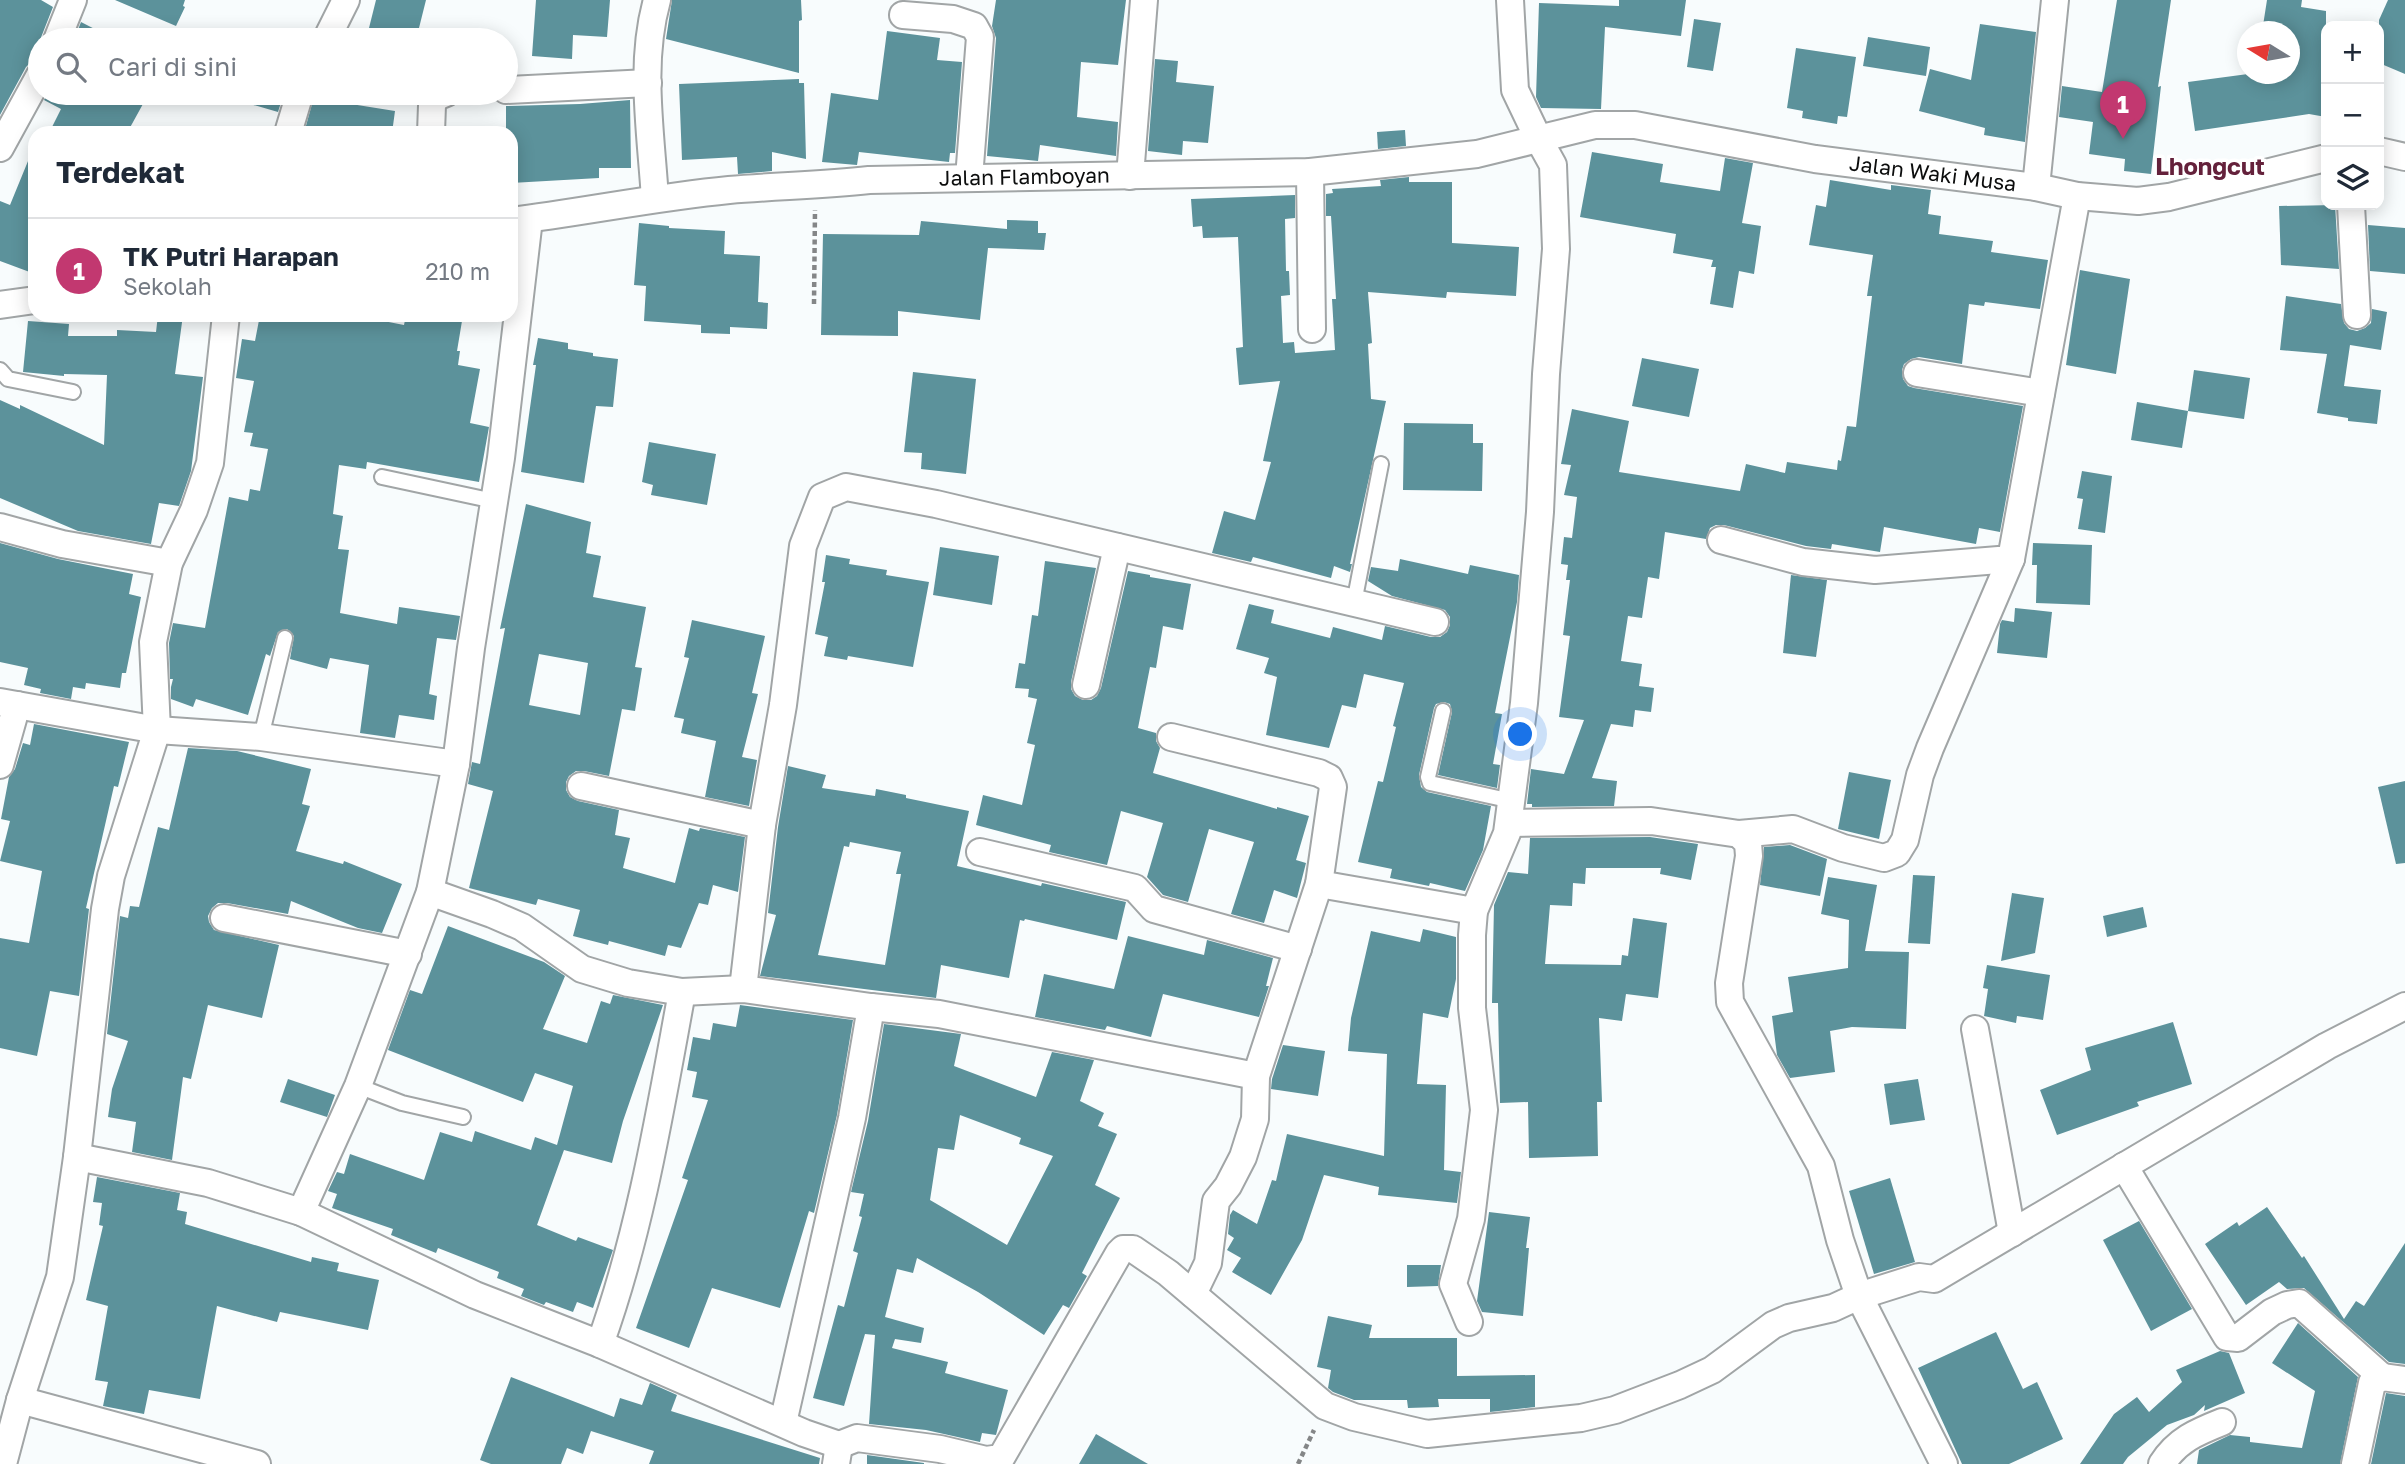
<!DOCTYPE html>
<html lang="id">
<meta charset="utf-8">
<style>
:root{--surface:#fff;--page:#f6f6f7;--text:#1f2937;--muted:#747a83;--line:#e0e1e3;--accent:#c23870}
body{margin:0;font-family:"Golos Text",sans-serif;background:var(--page);color:var(--text)}
.controls{position:absolute;right:21px;top:21px;display:grid;overflow:hidden;border-radius:14px;box-shadow:0 4px 18px #0003}
.controls button{width:63px;height:63px;display:grid;place-items:center;padding:0;border:0;border-bottom:2px solid var(--line);background:var(--surface);color:var(--text);font:35px sans-serif}
.compass{position:absolute;left:2237px;top:21px;width:63px;height:63px;border-radius:50%;background:var(--surface);box-shadow:0 4px 18px #0003;rotate:281deg}
.you{position:absolute;left:1521px;top:735px;width:24px;height:24px;margin:-18px;border:5px solid #fff;border-radius:50%;background:#1a73e8;box-shadow:0 0 0 10px #1a73e833}
.badge{display:grid;place-items:center;width:46px;height:46px;border-radius:50%;background:var(--accent);color:#fff;font-size:23px;font-weight:700}
.pin{position:absolute;translate:-50% -58px;filter:drop-shadow(0 2px 4px #0008)}
.pin::after{content:'';position:absolute;top:37px;width:24px;height:21px;background:inherit;clip-path:polygon(0 0,100% 0,50% 100%)}
.list{margin:0;padding:0;list-style:none}
h2{display:flex;justify-content:space-between;align-items:center;height:91px;margin:0;padding:0 28px;font-size:30px}
h2 small{font-size:23px;font-weight:400;color:var(--muted)}
.list li{display:grid;grid-template-columns:46px 1fr auto;gap:21px;align-items:center;box-sizing:border-box;height:105px;padding:0 28px;border-top:2px solid var(--line)}
.list b{display:block;font-size:26px;white-space:nowrap}
.list p{margin:0;font-size:23px;white-space:nowrap;color:var(--muted)}
.list em{font-size:23px;font-style:normal;color:var(--muted)}
.icon{flex:none;width:38px;height:38px;fill:none;stroke:currentColor;stroke-width:2;stroke-linecap:round;stroke-linejoin:round}
.map{position:relative;flex:none;width:2405px;height:1464px;overflow:hidden}
.search{position:absolute;background:var(--surface);box-shadow:0 4px 18px #0003;left:28px;top:28px;width:490px;height:77px;display:flex;align-items:center;gap:18px;box-sizing:border-box;padding:0 24px;border-radius:38px;color:var(--muted);font-size:26px}
.panel{position:absolute;background:var(--surface);box-shadow:0 4px 18px #0003;left:28px;top:126px;width:490px;height:196px;border-radius:21px}
.map>svg:first-child{display:block}
</style>
<div class="map">
<svg width="2405" height="1464" viewBox="0 0 2405 1464">
<rect width="100%" height="100%" fill="#f8fcfd"/>
<g fill="#5c929b" fill-rule="evenodd">
<path d="M0 0H41L53 7 40 40V55L38 60 31 62 26 67 0 115Z"/>
<path d="M115 0H185L183 6 185 7 176 26Z"/>
<path d="M376 0H426L416 40H366Z"/>
<path d="M536 0H610L607 37 573 35 572 59 532 56Z"/>
<path d="M672 0H801L802 20 799 21V73L666 39Z"/>
<path d="M996 0H1126L1118 65 1081 62 1077 117 1118 122 1116 156 1040 145 1038 161 987 156 996 38 992 26Z"/>
<path d="M1619 0H1686L1681 36 1605 27 1601 109 1541 108 1536 97 1539 3 1619 6Z"/>
<path d="M2117 0H2171L2158 87 2161 86 2151 174 2124 171 2125 159 2089 154 2093 122 2059 117 2062 86 2102 92Z"/>
<path d="M2267 0H2302L2301 7 2326 11V117L2309 114 2195 131 2188 82 2248 74H2290V32H2262Z"/>
<path d="M2388 0H2405V74L2379 63V20Z"/>
<path d="M1694 19 1721 23 1713 71 1687 67Z"/>
<path d="M81 22 116 40H74Z"/>
<path d="M1980 24 2036 32 2025 142 1984 135 1985 128 1919 111 1930 69 1971 80Z"/>
<path d="M887 31 940 38 937 60 962 62 955 153H950L949 162 859 152 857 165 822 162 831 93 878 100Z"/>
<path d="M1868 37 1930 47 1926 76 1863 66Z"/>
<path d="M1796 48 1856 57 1847 117 1838 116 1837 124 1802 118 1803 111 1787 108Z"/>
<path d="M1155 59 1178 61 1176 82 1214 86 1208 143 1183 141 1182 155 1148 151Z"/>
<path d="M799 79V83H804L806 159 772 152V171L738 174 737 157 682 160 679 84Z"/>
<path d="M48 93H149L127 133H49L61 109 44 100Z"/>
<path d="M234 93H284L278 112 233 99Z"/>
<path d="M315 93H353L351 104 395 111 392 133H304Z"/>
<path d="M630 100 631 168H599V178L511 183V133H506V106L580 104Z"/>
<path d="M1405 130 1406 146 1378 149 1377 132Z"/>
<path d="M35 144V274L0 261V201L10 205Z"/>
<path d="M1592 152 1663 164 1660 182 1720 191 1725 158 1753 163 1742 223 1761 226 1754 274 1739 271 1733 308 1710 304 1716 267H1711L1713 260 1673 253 1676 234 1580 217Z"/>
<path d="M1409 177V182H1452V243L1519 247 1516 296 1447 292 1446 298 1368 292 1372 343 1368 344 1371 399 1386 401 1350 564H1352L1350 572 1334 566 1331 578 1253 557 1251 562 1212 553 1224 511 1255 520 1271 462 1263 461 1280 381 1239 385 1236 348 1243 347 1238 237 1203 238 1202 226 1193 227 1191 199 1295 195V218L1285 219 1286 271H1289L1290 295 1281 296 1283 343 1294 342 1295 353 1335 350 1332 299H1336L1331 216H1326V194L1333 193 1332 189 1381 186 1380 180Z"/>
<path d="M1830 180 1891 190V185L1931 190 1928 214 1941 216 1939 234 1993 241 1991 252 2048 260 2040 309 1985 302 1984 306 1969 304 1962 364 1919 357 1911 359 1904 364 1902 370 1903 379 1908 386 1914 388 2023 406 2000 532 1979 528 1976 544 1884 527 1880 552 1832 544 1831 549 1806 546 1724 525H1716L1710 528 1706 539 1665 532 1659 579 1648 577 1642 618 1628 616 1621 661 1642 664 1639 686 1654 688 1651 712 1635 710 1633 727 1611 724 1592 778 1617 781 1614 806 1532 807V804H1527L1531 769 1564 774 1584 720 1559 717 1570 636 1563 635 1570 580H1566L1568 565 1561 564 1564 537 1572 538 1577 497 1564 495 1571 465 1561 464 1572 409 1629 421 1619 472 1740 491 1746 464 1785 473 1787 462 1837 470 1838 460 1841 461 1847 426 1856 427 1872 296H1867L1873 255 1809 245 1816 205 1826 207Z"/>
<path d="M2335 205 2339 269 2281 265 2279 206Z"/>
<path d="M1007 220 1038 221V233H1046L1044 250 988 248 980 320 898 311V336L821 335 823 234 919 235 921 221 1007 229Z"/>
<path d="M639 223 669 226V228L725 231 724 254 760 256 758 302 768 303 767 329 730 327V334L701 333V325L644 321 646 286 634 285Z"/>
<path d="M2368 225 2405 228V274L2370 271Z"/>
<path d="M2080 270 2130 279 2116 374 2066 365Z"/>
<path d="M2286 296 2341 304 2344 323 2349 329 2357 331 2365 328 2371 323 2372 309 2387 312 2381 350 2350 345 2344 386 2381 390 2377 424 2348 421V418L2317 413 2327 354 2280 350Z"/>
<path d="M158 315H183L175 374 203 377 191 471 179 506 159 503 151 544 78 531 0 498V400L20 409V405L104 445 107 375 64 374V376L23 372 28 321 69 324 68 336H117V330L156 332Z"/>
<path d="M260 315H364L363 317 404 325 406 315H463L457 351H460L458 365 480 369 470 423 489 427 479 482 367 462 366 469 339 465 333 514 343 516 338 549 349 550 340 613 397 624 399 607 460 616 456 640 437 638 429 694 437 696 434 720 399 715 395 738 360 733 369 665 330 658 327 669 290 659 294 636 287 629 278 632 270 656 266 654 248 715 196 699 193 707 171 699V687L173 679H170L169 643 173 623 205 628 229 497 248 501 250 489 260 491 268 449 250 446 253 433 244 432 254 381 236 378 242 339 255 341Z"/>
<path d="M538 338 568 343V349L593 353V356L618 359 613 407 596 406 584 483 521 472 536 365H533Z"/>
<path d="M1642 358 1699 369 1689 417 1632 406Z"/>
<path d="M2194 370 2250 378 2244 419 2188 411Z"/>
<path d="M913 372 976 379 966 474 921 469 922 453 904 452Z"/>
<path d="M2137 402 2188 411 2182 448 2131 440Z"/>
<path d="M1404 423 1473 424V443H1483L1482 491 1403 490Z"/>
<path d="M649 442 716 454 707 505 651 495 653 485 642 482Z"/>
<path d="M2082 471 2112 476 2105 533 2078 529 2083 499 2077 498Z"/>
<path d="M526 504 591 522 586 553 601 556 593 597 646 607 635 667 642 668 635 711 622 709 609 776 584 771H576L569 776 566 782V790L570 797 578 801 619 810 615 835 630 838 623 868 675 883 689 828 699 831 700 828 745 837 738 892 713 885 708 905 699 903 681 948 668 945 665 956 609 941 608 945 573 936 580 910 538 899 536 905 469 888 493 791 468 784 472 762 480 764 505 628 500 629ZM539 654 588 663 580 715 529 705Z"/>
<path d="M0 543 58 559 133 574 129 594 141 597 126 673H122L120 688 86 683 85 689 73 687 71 699 40 693 41 689 24 685 28 668 0 662Z"/>
<path d="M2033 543 2092 545 2090 605 2036 603 2037 565H2032Z"/>
<path d="M940 547 999 556 992 605 933 595Z"/>
<path d="M826 555 850 559 849 564 887 570 886 575 929 582 913 667 848 656 847 660 824 656 828 637 815 634 825 582H822Z"/>
<path d="M1400 559 1468 574 1470 565 1519 575 1517 602 1495 713 1502 714 1493 764 1500 765 1497 788 1438 775 1452 712 1450 704 1444 702 1436 704 1434 708 1419 775 1421 787 1427 792 1491 806 1483 850 1465 891 1430 883 1429 886 1390 878 1392 869 1358 862 1378 781 1383 782 1396 727 1393 726 1404 683 1364 674 1356 708 1342 705 1329 748 1266 735 1277 677 1264 673 1269 658 1236 649 1249 604 1274 610 1271 623 1330 638 1333 627 1382 640 1385 626 1431 637H1440L1447 632 1450 625V617L1445 610 1392 596 1368 581 1371 567 1398 571Z"/>
<path d="M1045 561 1096 568 1071 682V689L1075 696 1083 700H1091L1097 696 1101 688 1128 571 1150 575V577L1191 584 1183 630 1163 626 1156 668 1150 667 1138 728 1156 733V741L1160 748 1153 773 1277 809V807L1309 816 1296 860 1306 863 1297 898 1274 890 1264 923 1231 914 1254 842 1209 829 1188 902 1163 895 1147 877 1163 823 1121 811 1107 865 1049 852 1051 845 976 825 983 795 1022 805 1035 745 1027 743 1037 699 1028 697 1029 689 1015 688 1019 663 1025 664 1032 615 1038 616Z"/>
<path d="M1791 575 1827 580 1816 657 1783 653Z"/>
<path d="M2015 608 2052 612 2047 658 1997 653 2000 624 2002 620 2014 622Z"/>
<path d="M692 620 765 636 752 693 758 694 742 757 757 760 749 806 705 797 716 741 681 733 684 719 674 717 689 658 684 657Z"/>
<path d="M34 724 129 742 118 787 114 786 86 908 89 909 79 996 50 991 37 1056 0 1048V938L29 943 42 871 0 861 10 821 1 819 9 777 15 769 23 743 30 745Z"/>
<path d="M188 748 237 751 311 769 302 804 310 806 296 851 343 864 344 861 402 884 382 933 358 928 291 901 288 914 227 903H218L212 908 208 916 209 922 214 930 279 945 262 1018 208 1005 191 1079 183 1077 172 1160 132 1152 136 1122 108 1117 112 1089 128 1041 107 1034 120 916 128 918 130 906 139 907 158 827 169 830Z"/>
<path d="M788 766 826 775 822 788 875 796 876 789 906 795V798L969 811 957 866 1041 886 1042 883 1126 902 1117 940 1025 919 1024 921 1020 920 1009 978 941 965 936 998 760 976 776 915 768 913 778 827ZM850 842 901 852 896 874H901L885 965 818 955 844 846 849 847Z"/>
<path d="M1849 772 1891 780 1879 839 1838 829Z"/>
<path d="M2405 781V863L2396 864 2378 787Z"/>
<path d="M1650 837 1698 844 1691 880 1660 874 1661 868H1586L1585 884 1573 883 1572 906 1550 905 1545 964 1621 965 1622 955 1628 956 1633 918 1667 923 1658 998 1626 994 1622 1021 1599 1018 1602 1102H1597L1598 1156 1529 1158 1528 1102 1500 1103 1498 1003H1492L1494 905 1508 872 1528 874 1530 838Z"/>
<path d="M1790 845 1827 859 1820 896 1760 885 1764 847Z"/>
<path d="M1913 875 1935 876 1930 944 1908 943Z"/>
<path d="M1828 877 1877 885 1865 951 1909 952 1906 1029 1852 1027 1830 1031 1835 1072 1790 1078 1777 1055 1772 1016 1793 1012 1788 977 1848 968 1849 920 1821 914Z"/>
<path d="M2012 893 2044 898 2035 953 2001 961Z"/>
<path d="M2143 907 2147 927 2107 937 2103 916Z"/>
<path d="M448 926 544 962 565 976 543 1029 587 1043 601 1001 610 1004 613 995 663 1005 623 1121 612 1163 564 1150 537 1225 576 1241 578 1237 613 1250 593 1308 577 1302 573 1312 546 1302 544 1305 521 1296 524 1289 497 1278 499 1272 438 1248 436 1253 391 1235 393 1229 332 1208 337 1194 328 1191 337 1172 344 1174 350 1154 424 1180 440 1132 472 1142 475 1131 531 1150 535 1137 557 1145 573 1086 535 1073 523 1102 388 1050 410 990 422 994Z"/>
<path d="M1423 929 1456 937V979L1448 1018 1423 1013 1417 1084 1446 1085 1444 1170 1461 1172 1457 1203 1378 1195 1379 1187 1324 1175 1302 1240 1271 1295 1232 1272 1241 1258 1227 1250 1234 1238 1228 1234 1230 1215 1233 1210 1257 1224 1272 1180 1276 1181 1287 1134 1384 1156 1387 1054 1348 1051 1351 1018 1371 931 1420 942Z"/>
<path d="M1128 936 1204 955 1207 940 1273 958 1266 986H1269L1259 1017 1163 994 1151 1037 1107 1026 1105 1030 1035 1017 1044 974 1114 989Z"/>
<path d="M1987 965 2050 975 2043 1020 2017 1016 2016 1023 1984 1016 1988 989 1983 988Z"/>
<path d="M740 1005 853 1020 837 1115 814 1213 809 1211 780 1308 712 1288 689 1348 636 1328 688 1180 682 1178 708 1100 692 1097 697 1072 687 1070 693 1037 710 1040 713 1023 736 1027Z"/>
<path d="M2173 1022 2192 1084 2137 1102 2139 1106 2057 1135 2040 1090 2091 1070 2085 1048Z"/>
<path d="M884 1024 961 1034 954 1066 1036 1097 1052 1052 1094 1060 1080 1101 1104 1113 1098 1126 1117 1134 1095 1185 1120 1198 1082 1273 1087 1276 1069 1308 1063 1305 1044 1335 978 1292 917 1258 913 1273 897 1269 885 1317 924 1328 921 1343 895 1339 892 1348 948 1362 945 1373 1008 1390 996 1435 982 1433 980 1442 926 1430 869 1424 875 1335 865 1334 844 1406 813 1398 838 1305 844 1307 858 1253 853 1251 862 1217 859 1216 864 1194 851 1192 868 1121ZM960 1115 1021 1138 1019 1144 1053 1156 1007 1245 930 1200 938 1148 954 1150Z"/>
<path d="M1283 1045 1325 1051 1318 1096 1271 1089 1272 1079Z"/>
<path d="M288 1079 335 1095 327 1117 280 1102Z"/>
<path d="M1918 1079 1925 1120 1890 1125 1884 1084Z"/>
<path d="M97 1177 180 1193 177 1210 187 1212 185 1224 311 1262 312 1257 339 1263 337 1271 379 1280 368 1330 280 1312 277 1322 217 1306 200 1399 149 1390 144 1414 103 1406 108 1382 95 1380 108 1306 86 1300 103 1226 99 1225 102 1203 93 1202Z"/>
<path d="M1890 1178 1915 1262 1874 1274 1849 1191Z"/>
<path d="M2267 1207 2302 1258 2304 1256 2344 1319 2356 1301 2364 1306 2405 1243V1364L2389 1362 2304 1288 2287 1289 2279 1282 2246 1305 2205 1244 2237 1222 2239 1226Z"/>
<path d="M1489 1212 1530 1217 1526 1248H1529L1523 1316 1482 1312 1477 1301Z"/>
<path d="M2139 1221 2192 1309 2151 1331 2103 1240Z"/>
<path d="M1407 1265H1441L1438 1286 1407 1287Z"/>
<path d="M1328 1316 1372 1325 1369 1338H1457V1376L1535 1375V1407L1490 1412V1399H1438L1439 1407 1408 1408 1407 1400H1354L1333 1392 1328 1388 1331 1370 1317 1367Z"/>
<path d="M2298 1323 2358 1377 2340 1464H2197L2199 1450 2230 1435 2250 1437V1442L2302 1448 2315 1391 2272 1363Z"/>
<path d="M1996 1332 2023 1389 2037 1382 2063 1439 2009 1464H1962L1918 1368Z"/>
<path d="M2220 1351 2229 1353 2245 1393 2204 1411 2205 1405 2194 1415 2167 1425 2128 1457 2123 1464H2080L2114 1414 2137 1397 2149 1412 2182 1382 2176 1370Z"/>
<path d="M511 1377 614 1417 620 1398 642 1405 650 1383 677 1395 671 1411 820 1458 819 1464H649L654 1451 591 1431 583 1454 567 1448 561 1464H491L480 1460Z"/>
<path d="M2386 1393 2405 1396V1464H2371Z"/>
<path d="M1096 1434 1148 1464H1079Z"/>
<path d="M867 1455 924 1463V1464H867Z"/>
</g>
<g fill="none" stroke-linecap="round" stroke-linejoin="round">
<g stroke="#a1a5a6" stroke-width="18">
<g id="lane">
<path d="M0 370 8 379 73 392"/>
<path d="M382 477 494 501"/>
<path d="M1354 603 1381 464"/>
<path d="M1443 711 1428 777 1430 783 1512 801"/>
<path d="M261 737 285 638"/>
<path d="M358 1086 402 1103 463 1117"/>
</g>
</g>
<g stroke="#a1a5a6" stroke-width="30">
<g id="street">
<path d="M903 15 953 19 974 26 980 37 969 178"/>
<path d="M57 40 73 0"/>
<path d="M326 40 346 0"/>
<path d="M506 90 648 83"/>
<path d="M288 133 300 93"/>
<path d="M431 133 432 105 436 97 446 93"/>
<path d="M0 148 40 75"/>
<path d="M2379 151 2405 157"/>
<path d="M1310 172 1312 329"/>
<path d="M1130 176 1144 0"/>
<path d="M2036 187 2055 0"/>
<path d="M655 199C651 133 639 64 657 0"/>
<path d="M2351 205 2357 315"/>
<path id="s1" d="M511 221C584 212 656 197 729 190 776 186 822 185 869 180L1310 172 1477 154 1595 125H1635L1815 159 2036 187 2077 196 2138 201 2169 197 2326 158"/>
<path d="M0 305 35 300"/>
<path d="M1917 373 2041 393"/>
<path d="M0 527 62 544 169 563"/>
<path d="M1721 540 1803 562 1875 570 2011 559 2077 196"/>
<path d="M1086 685 1117 547"/>
<path d="M0 702 157 730 261 737 456 764"/>
<path d="M1171 737 1319 773 1329 778 1333 787 1319 884"/>
<path d="M0 765 17 705"/>
<path d="M581 786 762 825"/>
<path d="M1509 823 1651 821 1739 834 1793 829 1843 848 1884 858 1897 853 1905 840 1920 775 1930 748 2011 559"/>
<path d="M1739 834 1748 843 1749 856 1729 983 1730 1002 1821 1166 1840 1240 1859 1296 1944 1464"/>
<path d="M980 852 1135 888 1154 909 1298 949"/>
<path d="M430 892 492 914 522 927 582 969 628 983 682 992 743 989 871 1007 939 1014 1256 1076"/>
<path d="M224 918 408 954"/>
<path d="M743 989 762 825 783 705 803 546 822 497 846 487 936 504 1435 622"/>
<path d="M1975 1029 2012 1233"/>
<path d="M77 1157 208 1183 301 1212 475 1295 600 1344 804 1433 839 1445 836 1464"/>
<path d="M2124 1166 2227 1337 2238 1338 2272 1312 2287 1305 2299 1303 2382 1377"/>
<path d="M301 1212 358 1086 430 892 456 764 471 648 501 458 529 219"/>
<path d="M1193 1294 1208 1263 1216 1201 1228 1186 1243 1157 1255 1119 1256 1076 1319 884 1474 911"/>
<path d="M1469 1322 1453 1284 1471 1219 1484 1110 1472 1008V935L1474 911 1507 833 1524 703 1540 512 1546 374 1556 249 1553 165 1538 138 1515 90 1510 0"/>
<path d="M600 1344C641 1230 660 1111 682 992"/>
<path d="M20 1400 257 1464"/>
<path d="M783 1423 852 1118 871 1007"/>
<path d="M839 1445 857 1438 940 1449 986 1460 1001 1458 1119 1253 1123 1249H1133L1168 1273 1325 1406 1354 1417 1427 1434 1581 1418 1615 1410 1680 1385 1712 1370 1773 1325 1789 1318 1833 1308 1859 1296 1919 1277 1934 1279 2327 1046 2405 1006"/>
<path d="M3 1464 20 1400 60 1277 77 1157 105 909 111 876 157 730 153 642 169 563 194 510 210 463 226 315"/>
<path d="M2162 1464C2177 1440 2197 1432 2222 1422"/>
<path d="M2355 1464 2372 1383 2382 1377 2405 1380"/>
</g>
</g>
<g stroke="#848687" stroke-width="4.5" stroke-dasharray="5 3.5" stroke-linecap="butt">
<path d="M814 304 815 210"/>
<path d="M1298 1464 1314 1430"/>
</g>
<use href="#lane" stroke="#fff" stroke-width="14"/>
<use href="#street" stroke="#fff" stroke-width="26"/>
</g>
<g text-anchor="middle" stroke-width="7" stroke-linejoin="round" paint-order="stroke">
<g font-size="21" fill="#0c0d0d" stroke="#fff">
<text dy="7" stroke="none"><textPath href="#s1" startOffset="1433">Jalan Waki Musa</textPath></text>
<text dy="7" stroke="none"><textPath href="#s1" startOffset="516">Jalan Flamboyan</textPath></text>
</g>
<g font-size="24" font-weight="bold" fill="#64213b" stroke="#fff">
<text x="2210" y="175">Lhongcut</text>
</g>
</g>
</svg>
<div class="controls">
<button>+</button>
<button>−</button>
<button><svg class="icon" aria-label="layers" viewBox="0 0 24 24"><path d="M12 4l9 5-9 5-9-5zM3 14l9 5 9-5"/></svg></button>
</div>
<svg class="compass" viewBox="-18 -18 36 36"><path d="M0-13l5 13h-10z" fill="#e53935"/><path d="M0 13l5-13h-10z" fill="#747a83"/></svg>
<div class="you"></div>
<div class="pin badge" style="left:2123px;top:139px">1</div>
<div class="search"><svg class="icon" aria-label="search" viewBox="0 0 24 24"><circle cx="10" cy="10" r="6"/><path d="M15 15l6 6"/></svg>Cari di sini</div>
<section class="panel">
<h2>Terdekat<small></small></h2>
<ul class="list">
<li><span class="badge">1</span><div><b>TK Putri Harapan</b><p>Sekolah</p></div><em>210 m</em></li>
</ul>
</section>
</div>
